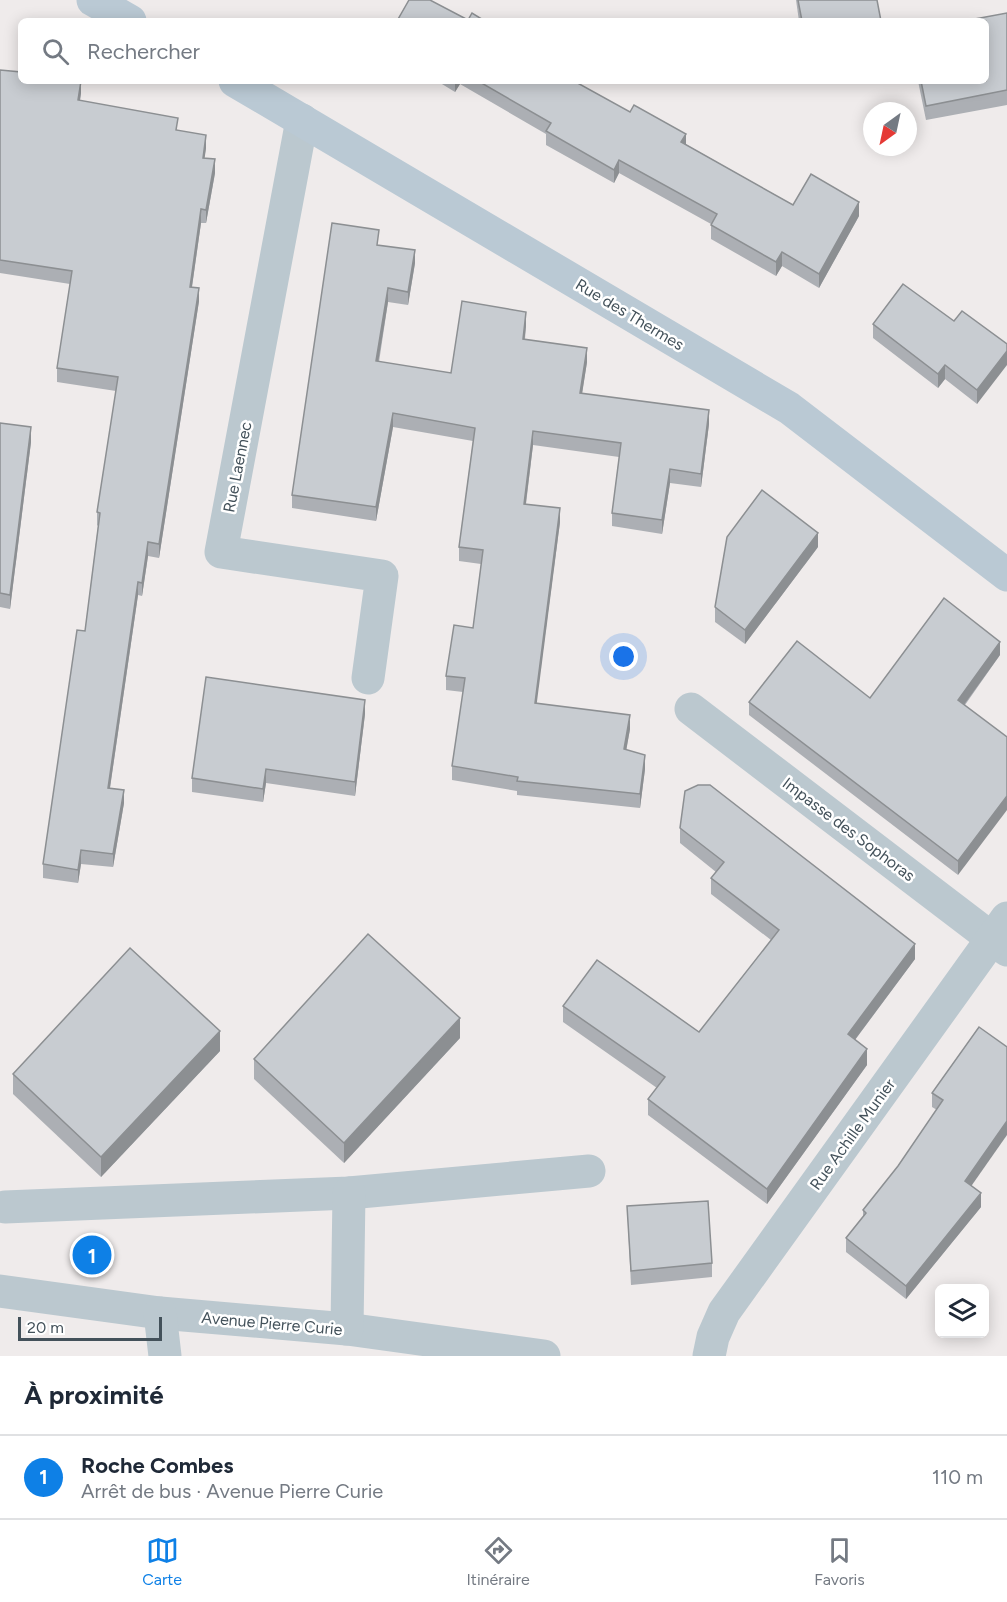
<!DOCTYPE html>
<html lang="fr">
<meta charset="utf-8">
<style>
:root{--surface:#fff;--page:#f6f6f7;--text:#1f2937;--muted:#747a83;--line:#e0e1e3;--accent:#0e80e6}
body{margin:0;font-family:Figtree,sans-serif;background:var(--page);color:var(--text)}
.controls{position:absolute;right:18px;bottom:18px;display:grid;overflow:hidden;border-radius:9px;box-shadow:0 3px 15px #0003}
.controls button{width:54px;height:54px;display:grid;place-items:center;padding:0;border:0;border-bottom:2px solid var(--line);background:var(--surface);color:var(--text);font:30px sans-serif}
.compass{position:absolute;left:863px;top:102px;width:54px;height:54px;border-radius:50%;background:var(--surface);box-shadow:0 3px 15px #0003;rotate:213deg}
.scale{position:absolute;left:18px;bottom:15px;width:144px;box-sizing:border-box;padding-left:6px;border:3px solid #43515a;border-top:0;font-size:16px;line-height:21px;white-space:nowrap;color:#43515a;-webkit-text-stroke:4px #fff;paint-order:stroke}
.you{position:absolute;left:624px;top:657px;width:21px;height:21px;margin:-15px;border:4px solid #fff;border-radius:50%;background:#1a73e8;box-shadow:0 0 0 9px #1a73e833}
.badge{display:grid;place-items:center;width:39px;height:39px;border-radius:50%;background:var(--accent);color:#fff;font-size:20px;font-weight:700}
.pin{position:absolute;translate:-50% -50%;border:3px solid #fff;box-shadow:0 2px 6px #0006}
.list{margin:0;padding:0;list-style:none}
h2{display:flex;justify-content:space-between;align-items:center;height:78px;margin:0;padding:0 24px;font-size:26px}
h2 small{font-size:20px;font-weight:400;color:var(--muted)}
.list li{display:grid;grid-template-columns:39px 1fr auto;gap:18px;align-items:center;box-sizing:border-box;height:84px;padding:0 24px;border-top:2px solid var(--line)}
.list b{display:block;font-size:22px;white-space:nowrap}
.list p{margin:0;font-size:20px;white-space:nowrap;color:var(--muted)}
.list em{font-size:20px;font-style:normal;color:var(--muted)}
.icon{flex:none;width:33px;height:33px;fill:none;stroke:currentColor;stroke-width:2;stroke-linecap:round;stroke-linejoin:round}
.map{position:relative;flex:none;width:1007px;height:1356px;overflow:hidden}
.search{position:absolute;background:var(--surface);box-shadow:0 3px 15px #0003;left:18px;right:18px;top:18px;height:66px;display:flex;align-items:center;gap:15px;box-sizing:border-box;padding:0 21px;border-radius:9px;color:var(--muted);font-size:22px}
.sheet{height:162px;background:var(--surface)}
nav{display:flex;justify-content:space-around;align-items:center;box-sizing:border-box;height:84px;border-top:2px solid var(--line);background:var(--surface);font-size:16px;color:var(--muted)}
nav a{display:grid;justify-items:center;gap:3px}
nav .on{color:var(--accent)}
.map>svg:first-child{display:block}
</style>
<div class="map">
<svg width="1007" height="1356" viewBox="0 0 1007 1356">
<rect width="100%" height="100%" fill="#efebeb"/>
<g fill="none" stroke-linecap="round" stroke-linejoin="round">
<g stroke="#bbc8cf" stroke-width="33">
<path d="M302 120 221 552 382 576 368 678"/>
<path d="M691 709 1007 950"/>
<path d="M5 1207 349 1193 589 1171"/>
<path d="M0 1291 160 1313 347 1329 544 1356"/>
<path d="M160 1313 165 1356"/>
<path d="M347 1329 349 1193"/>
<path d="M709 1356 713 1337 724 1312 1007 918"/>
</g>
<g stroke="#bac9d4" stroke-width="33">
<path d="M93 0 130 21"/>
<path d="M235 81 789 408 1007 575"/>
</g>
</g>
<g fill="#acafb4">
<path d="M796 0H877L881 21H799Z"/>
<path d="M1007 13V105L926 120 918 81H986Z"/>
<path d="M0 70 81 93 80 100 178 130 206 148 204 158 215 173 206 223H201L192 287 199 301 159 558 148 556 142 596 138 595 110 788 124 803 113 867 81 864 78 883 43 878V864L85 631 98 526 97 525V512L116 391 57 382V368L70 284 0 273Z"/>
<path d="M437 81H574L793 205 859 216 819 288 782 266 776 276 711 239V224L619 173 614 183 546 145V134L460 84 455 92Z"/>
<path d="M379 245 415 263 408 305 388 302 379 362 451 373 526 326 525 339 587 362 582 393 709 424 701 487 670 483 662 534 612 526V513L619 457 533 445 526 504 560 522 536 703 630 729 626 750 645 769 640 808 517 795V791L452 780V766L463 692 446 690V676L473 628 481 564 459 561V547L473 441 393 427 376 521 292 508V495Z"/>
<path d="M954 321 1007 344 977 404 945 379 938 388 873 338V324Z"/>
<path d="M0 423 31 442 10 609 0 607Z"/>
<path d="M818 547 745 644 715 622V607Z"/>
<path d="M1000 655 965 705 958 875 749 715V702L870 698Z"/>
<path d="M365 714 355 796 266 783 263 802 192 792V778Z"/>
<path d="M680 828 915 959 855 1040 867 1065 767 1204 648 1115V1099L657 1088 563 1022V1006L699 1032 771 940 711 894V878L716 872 680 843Z"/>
<path d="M979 1027 972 1186 981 1207 906 1299 846 1252V1238L863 1217V1210L898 1166 937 1110 932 1107V1093Z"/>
<path d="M460 1038 344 1163 254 1079V1059Z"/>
<path d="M220 1051 101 1177 13 1094V1074Z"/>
<path d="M627 1206 712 1263V1277L631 1285Z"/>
</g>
<g fill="#8c8f92">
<path d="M81 81V93L78 113V100Z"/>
<path d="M455 81H460V84L455 92Z"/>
<path d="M686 134V147L681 142Z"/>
<path d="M206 135V148L203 171V158Z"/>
<path d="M215 159V173L206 223V210Z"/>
<path d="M619 160V173L614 183V170Z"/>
<path d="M859 202V216L819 288V274Z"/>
<path d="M201 209V223L190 300V287Z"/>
<path d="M415 250V263L408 305V292Z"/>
<path d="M782 252V266L776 276V262Z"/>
<path d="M199 288V301L159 558V544Z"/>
<path d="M388 288V302L376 375V361Z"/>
<path d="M526 312V326L523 352V339Z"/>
<path d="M587 348V362L580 407V393Z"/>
<path d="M1007 351V365L977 404V390Z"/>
<path d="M945 365V379L938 388V374Z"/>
<path d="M709 410V424L701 487V474Z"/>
<path d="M393 413V427L376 521V507Z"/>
<path d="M31 427V442L10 609V595Z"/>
<path d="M533 431V445L524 518V504Z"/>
<path d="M670 469V483L662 534V520Z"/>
<path d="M560 508V522L535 717V703Z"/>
<path d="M818 533V547L745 644V630Z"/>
<path d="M148 542V556L142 596V583Z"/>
<path d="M138 582V595L108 801V788Z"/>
<path d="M1000 642V655L958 713V700Z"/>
<path d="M365 700V714L355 796V782Z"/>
<path d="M630 715V729L624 763V749Z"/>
<path d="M645 755V769L640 808V794Z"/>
<path d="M266 769V783L263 802V789Z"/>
<path d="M124 790V803L113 867V854Z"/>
<path d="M1007 796V810L958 875V861Z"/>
<path d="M81 850V864L78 883V870Z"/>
<path d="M915 944V959L848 1049V1034Z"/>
<path d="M460 1018V1038L344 1163V1143Z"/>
<path d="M220 1031V1051L101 1177V1157Z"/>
<path d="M867 1049V1065L767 1204V1189Z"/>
<path d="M1007 1121V1135L965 1195V1181Z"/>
<path d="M981 1193V1207L906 1299V1286Z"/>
</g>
<g fill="#c8ccd1" stroke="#8c8f92" stroke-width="1.5">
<path d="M409 0H430L468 20 472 13 485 21H397Z"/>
<path d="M798 0H877L881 21H802Z"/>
<path d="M1007 13V90L926 106 921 81H986V21H964Z"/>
<path d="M0 70 21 72V81H81L78 100 178 118 176 130 206 135 203 158 215 159 206 210 201 209 190 287 199 288 159 544 148 542 142 583 138 582 108 788 124 790 113 854 81 850 78 870 43 864 77 630 85 631 100 513 97 512 118 377 57 368 72 271 0 260Z"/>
<path d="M478 81H574L630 112 634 105 686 134 681 142 793 205 811 174 859 202 819 274 782 252 776 262 711 225 717 214 619 160 614 170 546 131 551 123Z"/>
<path d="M332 223 379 230 377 245 415 250 408 292 388 288 376 361 451 373 462 301 526 312 523 339 587 348 580 393 709 410 701 474 670 469 662 520 612 513 621 443 533 431 524 504 560 508 535 703 630 715 624 749 645 755 640 794 517 781 518 777 452 766 465 678 446 676 454 625 473 628 483 550 459 547 475 428 393 413 376 507 292 495Z"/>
<path d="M903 284 954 321 962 311 1007 344V351L977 390 945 365 938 374 873 324Z"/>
<path d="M0 423 31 427 10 595 0 593Z"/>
<path d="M762 490 818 533 745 630 715 607 727 537Z"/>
<path d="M944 598 1000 642 958 700 1007 737V796L958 861 749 702 797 641 870 698Z"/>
<path d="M206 677 365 700 355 782 266 769 263 789 192 778Z"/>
<path d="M698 785H710L915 944 848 1034 867 1049 767 1189 648 1099 665 1077 563 1006 597 960 699 1032 779 930 711 878 724 862 680 828 685 791Z"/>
<path d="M368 934 460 1018 344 1143 254 1059Z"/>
<path d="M130 948 220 1031 101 1157 13 1074Z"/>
<path d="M979 1027 1007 1047V1121L965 1181 981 1193 906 1286 846 1238 866 1213 863 1210 898 1166 943 1100 932 1093Z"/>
<path d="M708 1201 712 1263 631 1271 627 1206Z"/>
</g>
<g text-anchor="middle" stroke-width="5" stroke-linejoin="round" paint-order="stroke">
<g font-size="16" fill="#43515a" stroke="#fff">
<text transform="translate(630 314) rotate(31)" y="6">Rue des Thermes</text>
<text transform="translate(237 467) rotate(-79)" y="6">Rue Laennec</text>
<text transform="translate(849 829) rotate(37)" y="6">Impasse des Sophoras</text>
<text transform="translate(852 1134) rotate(-54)" y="6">Rue Achille Munier</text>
<text transform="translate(272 1323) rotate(5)" y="6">Avenue Pierre Curie</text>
</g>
</g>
</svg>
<div class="controls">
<button><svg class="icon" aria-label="layers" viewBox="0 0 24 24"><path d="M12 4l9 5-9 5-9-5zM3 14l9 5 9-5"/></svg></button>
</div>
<svg class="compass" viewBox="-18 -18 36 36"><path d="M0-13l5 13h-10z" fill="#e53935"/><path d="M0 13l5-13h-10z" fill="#747a83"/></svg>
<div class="scale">20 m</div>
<div class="you"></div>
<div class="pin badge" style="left:92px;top:1255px">1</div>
<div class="search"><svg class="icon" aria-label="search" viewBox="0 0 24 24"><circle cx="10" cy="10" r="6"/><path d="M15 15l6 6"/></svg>Rechercher</div>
</div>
<section class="sheet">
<h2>À proximité<small></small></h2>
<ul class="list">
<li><span class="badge">1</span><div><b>Roche Combes</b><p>Arrêt de bus · Avenue Pierre Curie</p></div><em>110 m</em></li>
</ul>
</section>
<nav>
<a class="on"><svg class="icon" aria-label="map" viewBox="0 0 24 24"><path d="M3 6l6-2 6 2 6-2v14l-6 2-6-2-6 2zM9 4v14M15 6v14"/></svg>Carte</a>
<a><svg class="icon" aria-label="directions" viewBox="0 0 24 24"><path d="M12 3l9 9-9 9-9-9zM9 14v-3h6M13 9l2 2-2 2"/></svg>Itinéraire</a>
<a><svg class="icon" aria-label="saved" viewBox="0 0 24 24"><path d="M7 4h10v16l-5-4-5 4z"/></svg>Favoris</a>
</nav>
